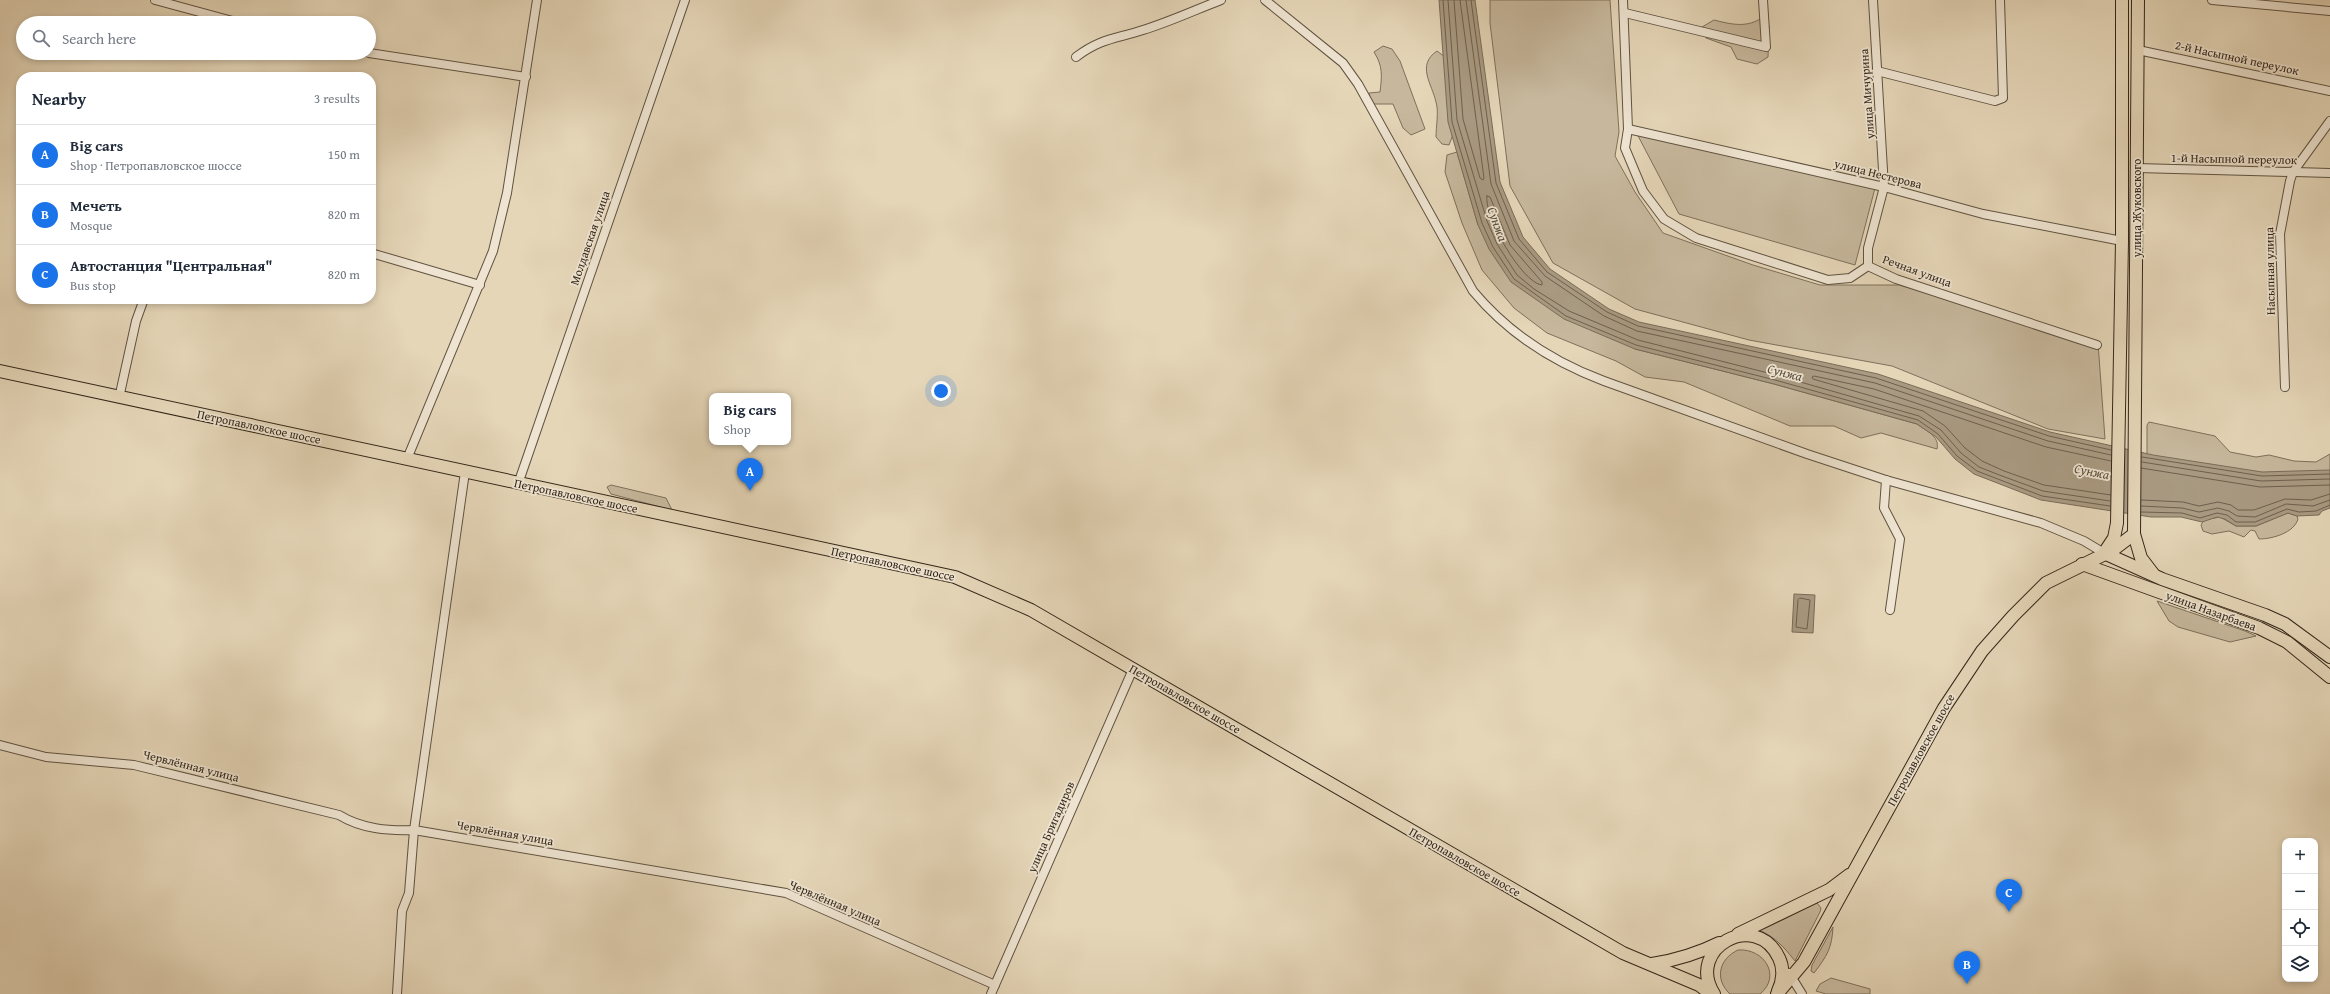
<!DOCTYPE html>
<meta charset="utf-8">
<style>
:root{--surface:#fff;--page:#f2f2f3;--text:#1f2937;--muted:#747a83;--line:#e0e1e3;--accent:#1a73e8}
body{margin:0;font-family:"Gentium Book Plus",serif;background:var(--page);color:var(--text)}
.controls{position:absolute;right:12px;bottom:12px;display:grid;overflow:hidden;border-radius:8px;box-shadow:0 2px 6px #0003}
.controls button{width:36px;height:36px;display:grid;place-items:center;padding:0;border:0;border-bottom:1px solid var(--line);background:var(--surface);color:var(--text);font:20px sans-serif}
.you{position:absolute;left:941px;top:391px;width:14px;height:14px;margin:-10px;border:3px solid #fff;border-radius:50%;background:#1a73e8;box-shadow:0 0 0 6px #1a73e833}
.badge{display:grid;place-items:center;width:26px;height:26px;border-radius:50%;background:var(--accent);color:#fff;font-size:13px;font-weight:700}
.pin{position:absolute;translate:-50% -33px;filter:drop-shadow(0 1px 2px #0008)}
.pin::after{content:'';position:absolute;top:21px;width:14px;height:12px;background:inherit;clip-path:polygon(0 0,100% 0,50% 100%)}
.popup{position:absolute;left:709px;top:393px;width:82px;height:52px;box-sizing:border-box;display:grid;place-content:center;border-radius:8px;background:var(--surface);filter:drop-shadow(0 1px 3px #0005);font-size:13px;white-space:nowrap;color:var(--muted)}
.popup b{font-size:15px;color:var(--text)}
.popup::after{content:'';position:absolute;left:50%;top:100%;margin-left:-8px;border:8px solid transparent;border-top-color:var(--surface)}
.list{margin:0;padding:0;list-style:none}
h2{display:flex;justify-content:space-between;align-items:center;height:52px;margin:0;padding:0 16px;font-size:17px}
h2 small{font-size:13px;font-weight:400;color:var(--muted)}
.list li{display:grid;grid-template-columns:26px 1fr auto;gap:12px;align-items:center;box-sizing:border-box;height:60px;padding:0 16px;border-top:1px solid var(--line)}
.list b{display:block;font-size:15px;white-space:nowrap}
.list p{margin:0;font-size:13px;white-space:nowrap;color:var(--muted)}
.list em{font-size:13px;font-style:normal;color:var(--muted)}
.icon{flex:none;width:22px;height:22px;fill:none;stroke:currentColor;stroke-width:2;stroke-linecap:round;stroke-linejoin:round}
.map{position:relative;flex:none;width:2330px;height:994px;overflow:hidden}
.search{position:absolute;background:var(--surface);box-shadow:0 2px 6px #0003;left:16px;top:16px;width:360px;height:44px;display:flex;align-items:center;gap:10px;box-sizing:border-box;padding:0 14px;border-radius:22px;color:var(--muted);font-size:15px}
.panel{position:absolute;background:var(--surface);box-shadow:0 2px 6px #0003;left:16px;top:72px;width:360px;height:232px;border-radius:16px}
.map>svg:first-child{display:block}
</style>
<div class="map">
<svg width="2330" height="994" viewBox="0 0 2330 994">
<rect width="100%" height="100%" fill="#e5d6b8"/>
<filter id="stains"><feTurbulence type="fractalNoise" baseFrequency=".005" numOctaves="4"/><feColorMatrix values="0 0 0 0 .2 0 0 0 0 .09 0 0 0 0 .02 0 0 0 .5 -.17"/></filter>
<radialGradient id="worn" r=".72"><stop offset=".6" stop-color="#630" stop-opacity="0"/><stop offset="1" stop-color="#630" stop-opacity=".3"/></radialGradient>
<g fill="#c7b89d" stroke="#7e705b">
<path d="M1490 0H1610L1619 132 1615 156 1635 192 1663 233 1753 265 1820 285H1899L2098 343 2105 439 2048 429 1892 366 1749 340 1635 309 1553 263 1510 186 1490 23Z"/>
<path d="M1760 19 1769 25 1768 57 1757 64 1737 59 1731 47 1706 38 1702 27 1714 20C1730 24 1745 28 1760 19Z"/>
<path d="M1383 46 1392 49 1400 61 1425 129 1411 135 1403 128 1393 104H1372L1369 93 1380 92C1382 76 1383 66 1374 52Z"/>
<path d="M1437 51 1445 57 1454 132 1449 145 1442 144 1436 137C1436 126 1439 112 1436 102 1432 84 1416 65 1437 51Z"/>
<path d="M1636 132 1875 188 1855 265 1679 214Z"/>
<path d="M1457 152 1478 225 1635 349 1774 384 1917 424C1926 431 1940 436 1937 449L1881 433 1861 438 1834 426H1790L1684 382 1645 377 1616 361 1547 333 1514 308 1482 270 1462 223 1445 172 1447 155Z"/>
<path d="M2149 422 2215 436 2230 452 2256 457 2269 455 2294 461 2316 462 2330 454V475L2281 479 2147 456V425Z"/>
<path d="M611 485 666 498 672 510 611 494 607 487Z"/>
<path d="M2288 513 2297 516 2298 519C2294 533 2272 539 2259 539L2255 531 2251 530 2244 537 2229 531 2212 534 2203 531 2201 525 2204 520 2220 517 2236 526H2256Z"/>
<path d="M2157 601 2245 631 2256 636 2230 642 2178 627 2169 621Z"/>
<path d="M1817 903 1821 908 1820 912 1795 961C1784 947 1775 937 1759 930Z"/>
<path d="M1833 927C1832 948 1827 956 1814 973L1811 971 1812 965Z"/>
<path d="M1738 950C1764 948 1782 976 1760 994H1730C1714 979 1719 959 1738 950Z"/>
<path d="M1831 978 1870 989V994H1826L1816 991 1820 984Z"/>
</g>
<g fill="#a99a82" stroke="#7a6c58">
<path d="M1439 0H1475L1500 182 1523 237 1550 269 1609 309 1639 322 1878 374 2050 432 2153 455 2262 472 2330 470V508L2322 511 2319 515 2297 516 2288 513 2256 526H2236L2225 519 2217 517 2202 522 2181 517H2151L2041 500 1974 474 1955 459 1936 437 1917 424 1774 384 1635 349 1564 319 1511 282 1489 249 1478 225 1448 122Z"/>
<path d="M1794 594 1815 595 1813 633 1792 632Z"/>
</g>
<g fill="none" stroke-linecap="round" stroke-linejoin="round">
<g stroke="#6e604e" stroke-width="1">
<path d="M1443 0 1452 122 1482 223 1493 247 1514 279 1566 316 1636 345 1775 380 1918 420 1938 434 1957 456 1977 471 2042 496 2110 506"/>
<path d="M1448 0 1457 120 1487 221 1497 244 1517 275 1534 289 1569 311 1638 340 1776 375 1919 416 1941 430 1961 453 1979 467 2002 476 2043 491 2110 501"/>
<path d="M1454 0 1463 119 1480 178 1483 180 1484 178 1460 0"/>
<path d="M1466 0 1491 184 1514 241 1545 276 1604 316 1637 331 1875 383 2048 441 2111 455"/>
<path d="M1471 0 1496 183 1519 239 1547 272 1607 312 1638 326 1876 378 2049 436 2111 450"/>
<path d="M1487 196 1490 197 1510 245 1542 282V285C1522 283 1483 215 1487 196Z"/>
<path d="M2142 457 2262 476 2330 474"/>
<path d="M2142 462 2261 481 2330 479"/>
<path d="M2141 468 2260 487 2330 485"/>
<path d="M2111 495 2044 485 2004 471 1982 461 1965 448 1945 426 1923 411 1813 379 1812 377 1814 376 1874 389 2046 447 2111 461"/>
<path d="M2141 500 2183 502 2199 506 2218 502 2231 505 2238 510H2254L2285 499 2311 500 2330 494"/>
<path d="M2141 506 2182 508 2199 512 2218 508 2229 511 2237 516 2255 517 2286 504 2313 506 2330 500"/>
<path d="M2141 512 2182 513 2200 518 2217 513 2227 515 2236 522H2255L2287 509 2299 512 2316 511 2330 505"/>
<path d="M1800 598 1810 600 1807 629 1796 627 1798 600Z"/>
</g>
<g stroke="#605341" stroke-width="10">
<g id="street">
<path d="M155 0 240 23"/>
<path d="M1265 0 1343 63 1358 84 1473 291C1508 333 1553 362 1604 381L1807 454 1886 480 2041 523 2084 541 2104 553"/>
<path d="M1623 0 1628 129 1625 148 1643 191 1664 219 1696 238 1828 280 1850 278 1868 266 1896 279 2097 345"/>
<path d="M2212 0 2330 11"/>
<path d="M1625 13 1766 47 1763 0"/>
<path d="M2138 50 2330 91"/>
<path d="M369 53 526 77"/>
<path d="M1076 57C1101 38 1116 39 1143 30 1169 22 1195 10 1221 0"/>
<path d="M1877 71 1995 101 2003 98 2000 0"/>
<path d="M1628 129 1884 187 1983 214 2122 241"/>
<path d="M2137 168 2330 173"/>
<path d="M371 253 480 285"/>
<path d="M1868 266V248L1884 187 1873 0"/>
<path d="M2285 387 2280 234 2290 181 2293 172 2330 121"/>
<path d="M119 398 136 321 144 299"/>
<path d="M407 459 493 251 507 193 537 0"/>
<path d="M1886 480 1884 508 1900 539 1890 610"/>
<path d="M518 484 685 0"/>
<path d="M0 745 46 757 134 765 339 815C362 829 388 831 414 830L786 893 995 985"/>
<path d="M1789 973 1802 994"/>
<path d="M397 994 402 911 409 893 414 830 465 472"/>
<path d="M991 994 1133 669"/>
</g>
</g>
<g stroke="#342719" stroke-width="14">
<g id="primary">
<path d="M0 371 955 577 1031 610 1623 953 1699 985 1711 994"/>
<path d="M2134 534 2141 558 2154 575"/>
<path d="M2104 553 2114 538 2117 523 2122 241V0"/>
<path d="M2104 553 2162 579 2265 615 2285 624 2330 657"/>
<path d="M2082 564 2259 628 2287 642 2330 677"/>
<path d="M1738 934 1829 890 1849 875"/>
<path d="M1652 964C1676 960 1697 954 1719 943"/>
<path d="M1714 994C1685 948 1756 909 1779 958 1784 968 1783 981 1778 991"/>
<path d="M1777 994 1804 962 1944 708 1982 651 2013 616 2046 583 2113 550 2134 534 2138 0"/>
</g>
</g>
<use href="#street" stroke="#eee4d1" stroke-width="8"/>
<use href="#primary" stroke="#e5d6b8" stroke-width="12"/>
</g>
<g text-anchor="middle" stroke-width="3.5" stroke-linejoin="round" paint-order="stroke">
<g font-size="12" fill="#342719" stroke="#eee4d1">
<text transform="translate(2237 58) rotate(12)" y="4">2-й Насыпной переулок</text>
<text transform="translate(1867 94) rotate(-94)" y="4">улица Мичурина</text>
<text transform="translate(2234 159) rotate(1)" y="4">1-й Насыпной переулок</text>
<text transform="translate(1878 174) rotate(14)" y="4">улица Нестерова</text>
<text transform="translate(2137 208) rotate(-90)" y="4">улица Жуковского</text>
<text transform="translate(590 238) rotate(-71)" y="4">Молдавская улица</text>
<text transform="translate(1917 271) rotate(20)" y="4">Речная улица</text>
<text transform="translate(2270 271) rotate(-91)" y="4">Насыпная улица</text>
<text transform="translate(259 427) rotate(12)" y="4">Петропавловское шоссе</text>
<text transform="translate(576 496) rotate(12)" y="4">Петропавловское шоссе</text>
<text transform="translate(893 564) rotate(12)" y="4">Петропавловское шоссе</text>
<text transform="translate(2211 611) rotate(20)" y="4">улица Назарбаева</text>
<text transform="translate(1185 699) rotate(30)" y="4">Петропавловское шоссе</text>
<text transform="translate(1921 750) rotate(-61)" y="4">Петропавловское шоссе</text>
<text transform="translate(191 766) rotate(14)" y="4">Червлённая улица</text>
<text transform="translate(1051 827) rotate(-66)" y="4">улица Бригадиров</text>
<text transform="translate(505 833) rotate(10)" y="4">Червлённая улица</text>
<text transform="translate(1465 862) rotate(30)" y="4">Петропавловское шоссе</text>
<text transform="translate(835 903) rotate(23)" y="4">Червлённая улица</text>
</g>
<g font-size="13" font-style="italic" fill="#574a38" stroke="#eee4d1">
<text transform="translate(1498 224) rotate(70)" y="5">Сунжа</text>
<text transform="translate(1785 372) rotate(14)" y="5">Сунжа</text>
<text transform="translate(2092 471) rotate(11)" y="5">Сунжа</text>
</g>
</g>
<rect width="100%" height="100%" filter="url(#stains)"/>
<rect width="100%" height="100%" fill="url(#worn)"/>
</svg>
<div class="controls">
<button>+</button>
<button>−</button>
<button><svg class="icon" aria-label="locate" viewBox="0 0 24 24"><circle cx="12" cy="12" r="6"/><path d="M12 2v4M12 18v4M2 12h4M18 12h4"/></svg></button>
<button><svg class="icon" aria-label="layers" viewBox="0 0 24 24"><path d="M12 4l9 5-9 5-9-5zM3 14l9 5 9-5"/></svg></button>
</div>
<div class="you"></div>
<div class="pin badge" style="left:750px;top:491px">A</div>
<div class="popup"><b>Big cars</b>Shop</div>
<div class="pin badge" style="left:1967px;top:984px">B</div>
<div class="pin badge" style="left:2009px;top:912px">C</div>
<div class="search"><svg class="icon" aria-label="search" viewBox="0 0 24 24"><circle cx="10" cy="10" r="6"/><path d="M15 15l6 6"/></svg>Search here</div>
<section class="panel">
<h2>Nearby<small>3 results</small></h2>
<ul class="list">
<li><span class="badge">A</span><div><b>Big cars</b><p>Shop · Петропавловское шоссе</p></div><em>150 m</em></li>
<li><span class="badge">B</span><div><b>Мечеть</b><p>Mosque</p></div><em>820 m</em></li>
<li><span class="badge">C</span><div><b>Автостанция &quot;Центральная&quot;</b><p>Bus stop</p></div><em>820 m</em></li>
</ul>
</section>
</div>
